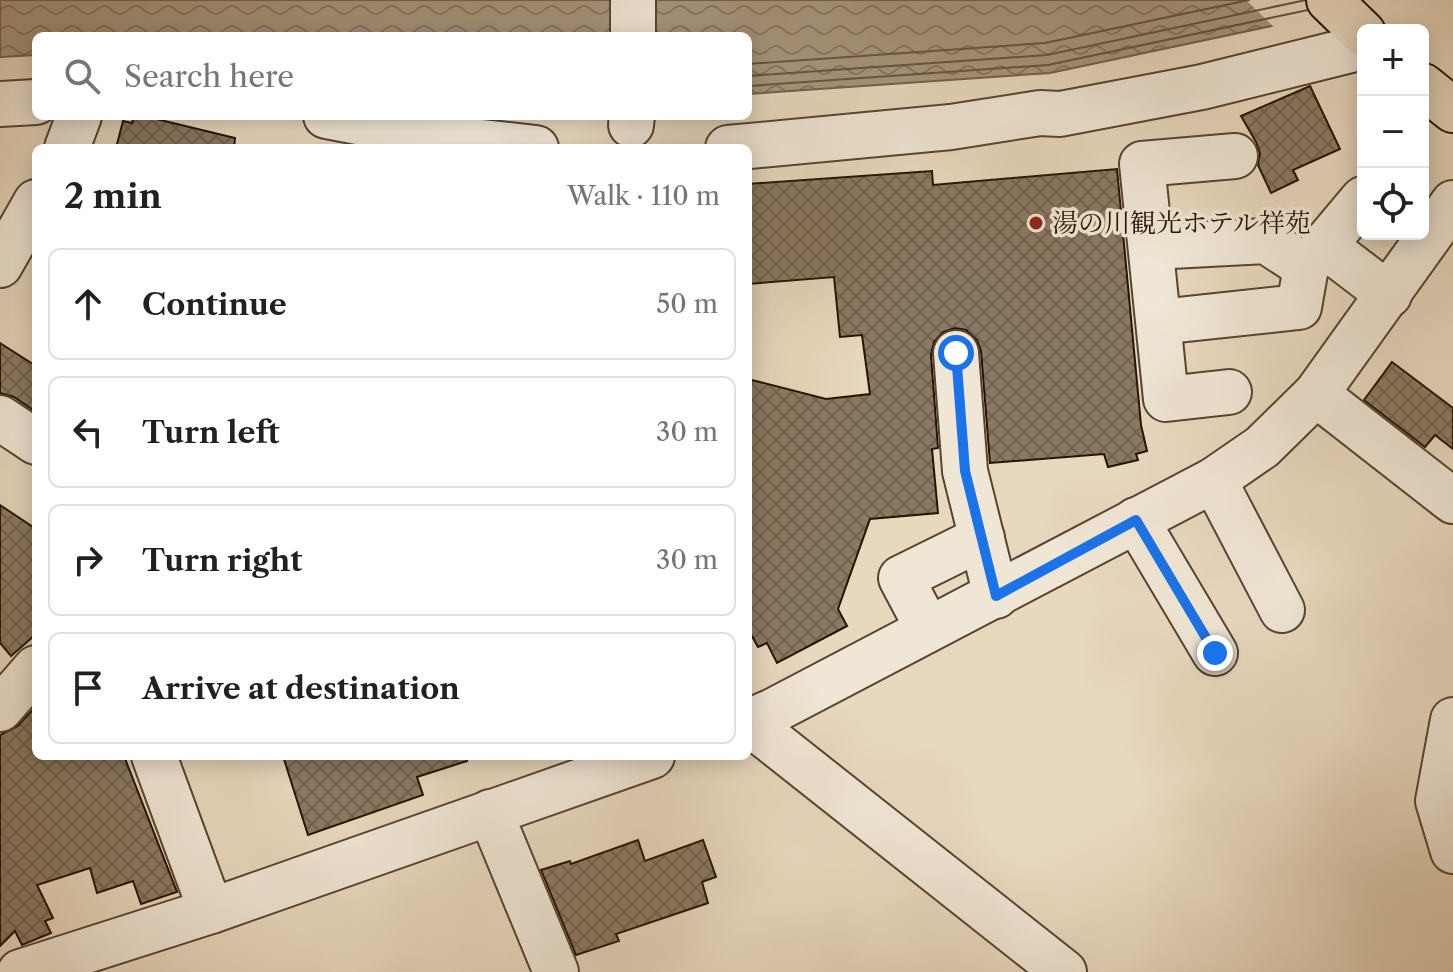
<!DOCTYPE html>
<meta charset="utf-8">
<style>
:root{--surface:#fff;--page:#f6f6f6;--text:#202124;--muted:#757577;--line:#e0e0e0}
body{margin:0;font-family:"Libre Caslon Text","Noto Serif JP",serif;background:var(--page);color:var(--text)}
.controls{position:absolute;right:24px;top:24px;display:grid;overflow:hidden;border-radius:12px;box-shadow:0 4px 20px #0003}
.controls button{width:72px;height:72px;display:grid;place-items:center;padding:0;border:0;border-bottom:2px solid var(--line);background:var(--surface);color:var(--text);font:40px sans-serif}
.stop{position:absolute;width:24px;height:24px;margin:-18px;border:6px solid #1a73e8;border-radius:50%;background:#fff}
.stop.end{background:#1a73e8;border-color:#fff;box-shadow:0 2px 8px #0008}
.list{margin:0;padding:0;list-style:none}
h2{display:flex;justify-content:space-between;align-items:center;height:104px;margin:0;padding:0 32px;font-size:34px}
h2 small{font-size:26px;font-weight:400;color:var(--muted)}
.list li{display:grid;grid-template-columns:52px 1fr auto;gap:24px;align-items:center;box-sizing:border-box;height:112px;margin:0 16px 16px;padding:0 16px;border:2px solid var(--line);border-radius:12px}
.list b{display:block;font-size:30px;white-space:nowrap}
.list em{font-size:26px;font-style:normal;color:var(--muted)}
.icon{flex:none;width:44px;height:44px;fill:none;stroke:currentColor;stroke-width:2;stroke-linecap:round;stroke-linejoin:round}
.map{position:relative;flex:none;width:1453px;height:972px;overflow:hidden}
.search{position:absolute;background:var(--surface);box-shadow:0 4px 20px #0003;left:32px;top:32px;width:720px;height:88px;display:flex;align-items:center;gap:20px;box-sizing:border-box;padding:0 28px;border-radius:12px;color:var(--muted);font-size:30px}
.panel{position:absolute;background:var(--surface);box-shadow:0 4px 20px #0003;left:32px;top:144px;width:720px;height:616px;border-radius:12px}
.map>svg:first-child{display:block}
</style>
<div class="map">
<svg width="1453" height="972" viewBox="0 0 1453 972">
<defs>
<pattern id="water-waves" width="16" height="10" patternUnits="userSpaceOnUse" patternTransform="scale(2)"><rect width="16" height="10" fill="#a6957d"/><path d="M0 5q4-4 8 0t8 0" fill="none" stroke="#877864"/></pattern>
<pattern id="building-cross-hatch" width="8" height="8" patternUnits="userSpaceOnUse" patternTransform="scale(2)"><rect width="8" height="8" fill="#8b7963"/><path d="M0 0l8 8M0 8l8-8" fill="none" stroke="#71624f"/></pattern>
</defs>
<rect width="100%" height="100%" fill="#e8d8be"/>
<filter id="stains"><feTurbulence type="fractalNoise" baseFrequency=".0025" numOctaves="4"/><feColorMatrix values="0 0 0 0 .2 0 0 0 0 .09 0 0 0 0 .02 0 0 0 .5 -.17"/></filter>
<radialGradient id="worn" r=".72"><stop offset=".6" stop-color="#630" stop-opacity="0"/><stop offset="1" stop-color="#630" stop-opacity=".3"/></radialGradient>
<path fill="url(#water-waves)" stroke="#73614b" stroke-width="2" d="M0 0H1394L1050 73 748 94V36H36V55L0 57Z"/>
<path fill="#e8d8be" d="M1246 0H1398L1395 4 1276 29Z"/>
<g fill="none" stroke-linecap="round" stroke-linejoin="round">
<g stroke="#66543e" stroke-width="2">
<path d="M748 64 1045 43 1249 0"/>
<path d="M748 76 1047 55 1306 0"/>
<path d="M748 86 1048 65 1308 10"/>
</g>
</g>
<g fill="url(#building-cross-hatch)" stroke="#261300" stroke-width="2">
<path d="M1310 86 1340 149 1293 170 1298 180 1271 193 1258 165 1260 153 1256 142 1241 116Z"/>
<path d="M134 116H144L235 138 234 148H116L123 121 132 123Z"/>
<path d="M1117 169 1141 425 1147 451 1136 454 1138 460 1108 467 1104 454 990 463 981 351 977 340 966 330 955 328 943 332 934 342 931 355 938 448 932 449 938 513 870 519 838 609 847 626 777 663 767 643 758 647 748 629V379L826 399 870 394 862 335 840 337 834 277 748 284V184L932 171 933 185Z"/>
<path d="M0 343 36 366V412L14 397 0 393Z"/>
<path d="M1392 362 1453 408V449L1435 435 1425 447 1364 400Z"/>
<path d="M0 505 36 529V634L11 656 0 643Z"/>
<path d="M36 706V756H124L177 892 141 904 133 881 97 893 90 868 37 885 53 918 45 921 51 933 22 945 15 931 0 946V735L18 726Z"/>
<path d="M283 756H466L467 761 417 777 423 795 308 835Z"/>
<path d="M638 840 645 861 703 840 716 877 702 882 708 903 616 934 619 941 576 955 541 870 570 861 571 864Z"/>
</g>
<g fill="none" stroke-linecap="round" stroke-linejoin="round">
<g stroke="#564430" stroke-width="48">
<g id="minor">
<path d="M633 36V0"/>
<path d="M0 104 36 102"/>
<path d="M326 116 435 137 536 148"/>
<path d="M631 125 632 116"/>
<path d="M67 148 79 116"/>
<path d="M728 148 951 127 1040 113 1060 114 1202 87 1363 47"/>
<path d="M1325 246 1389 295"/>
<path d="M1152 247 1266 241 1306 267"/>
<path d="M0 265 36 202"/>
<path d="M1159 322 1299 307 1306 267 1363 199"/>
<path d="M956 353 965 471 996 596"/>
<path d="M1229 392 1166 399 1142 164 1235 156"/>
<path d="M1316 394 1453 501"/>
<path d="M0 418 36 442"/>
<path d="M1214 480 1282 610"/>
<path d="M1136 520 1215 653"/>
<path d="M928 629 901 578 982 538"/>
<path d="M0 709 36 668"/>
<path d="M1453 720 1438 801 1453 851"/>
<path d="M748 722 773 711 1214 480 1262 447 1316 394 1453 203"/>
<path d="M748 722 1064 972"/>
<path d="M154 756 211 911"/>
<path d="M490 812 556 972"/>
<path d="M20 972 211 911 652 756"/>
</g>
</g>
<g stroke="#261300" stroke-width="48">
<g id="highway">
<path d="M1329 0 1363 33"/>
<path d="M1423 86 1453 110"/>
</g>
</g>
<use href="#minor" stroke="#f0e6d5" stroke-width="44"/>
<use href="#highway" stroke="#e8d8be" stroke-width="44"/>
</g>
<g fill="none" stroke-linecap="round" stroke-linejoin="round">
<path stroke="#1a73e8" stroke-width="10" d="M956 353 965 471 996 596 1136 520 1215 653"/>
</g>
<circle fill="#8f2418" stroke="#f0e6d5" stroke-width="3" cx="1036" cy="223" r="8"/>
<g text-anchor="middle" stroke-width="7" stroke-linejoin="round" paint-order="stroke">
<g font-size="26" fill="#261300" stroke="#f0e6d5" text-anchor="start">
<text x="1052" y="232">湯の川観光ホテル祥苑</text>
</g>
</g>
<rect width="100%" height="100%" filter="url(#stains)"/>
<rect width="100%" height="100%" fill="url(#worn)"/>
</svg>
<div class="controls">
<button>+</button>
<button>−</button>
<button><svg class="icon" aria-label="locate" viewBox="0 0 24 24"><circle cx="12" cy="12" r="6"/><path d="M12 2v4M12 18v4M2 12h4M18 12h4"/></svg></button>
</div>
<div class="stop" style="left:956px;top:353px"></div>
<div class="stop end" style="left:1215px;top:653px"></div>
<div class="search"><svg class="icon" aria-label="search" viewBox="0 0 24 24"><circle cx="10" cy="10" r="6"/><path d="M15 15l6 6"/></svg>Search here</div>
<section class="panel">
<h2>2 min<small>Walk · 110 m</small></h2>
<ul class="list">
<li><svg class="icon" aria-label="ahead" viewBox="0 0 24 24"><path d="M12 20V5M6 11l6-6 6 6"/></svg><div><b>Continue</b></div><em>50 m</em></li>
<li><svg class="icon" aria-label="left" viewBox="0 0 24 24"><path d="M17 20v-9H6M10 6l-5 5 5 5"/></svg><div><b>Turn left</b></div><em>30 m</em></li>
<li><svg class="icon" aria-label="right" viewBox="0 0 24 24"><path d="M7 20v-9h11M14 6l5 5-5 5"/></svg><div><b>Turn right</b></div><em>30 m</em></li>
<li><svg class="icon" aria-label="arrive" viewBox="0 0 24 24"><path d="M6 21V4h12l-3 4 3 4H6"/></svg><div><b>Arrive at destination</b></div></li>
</ul>
</section>
</div>
